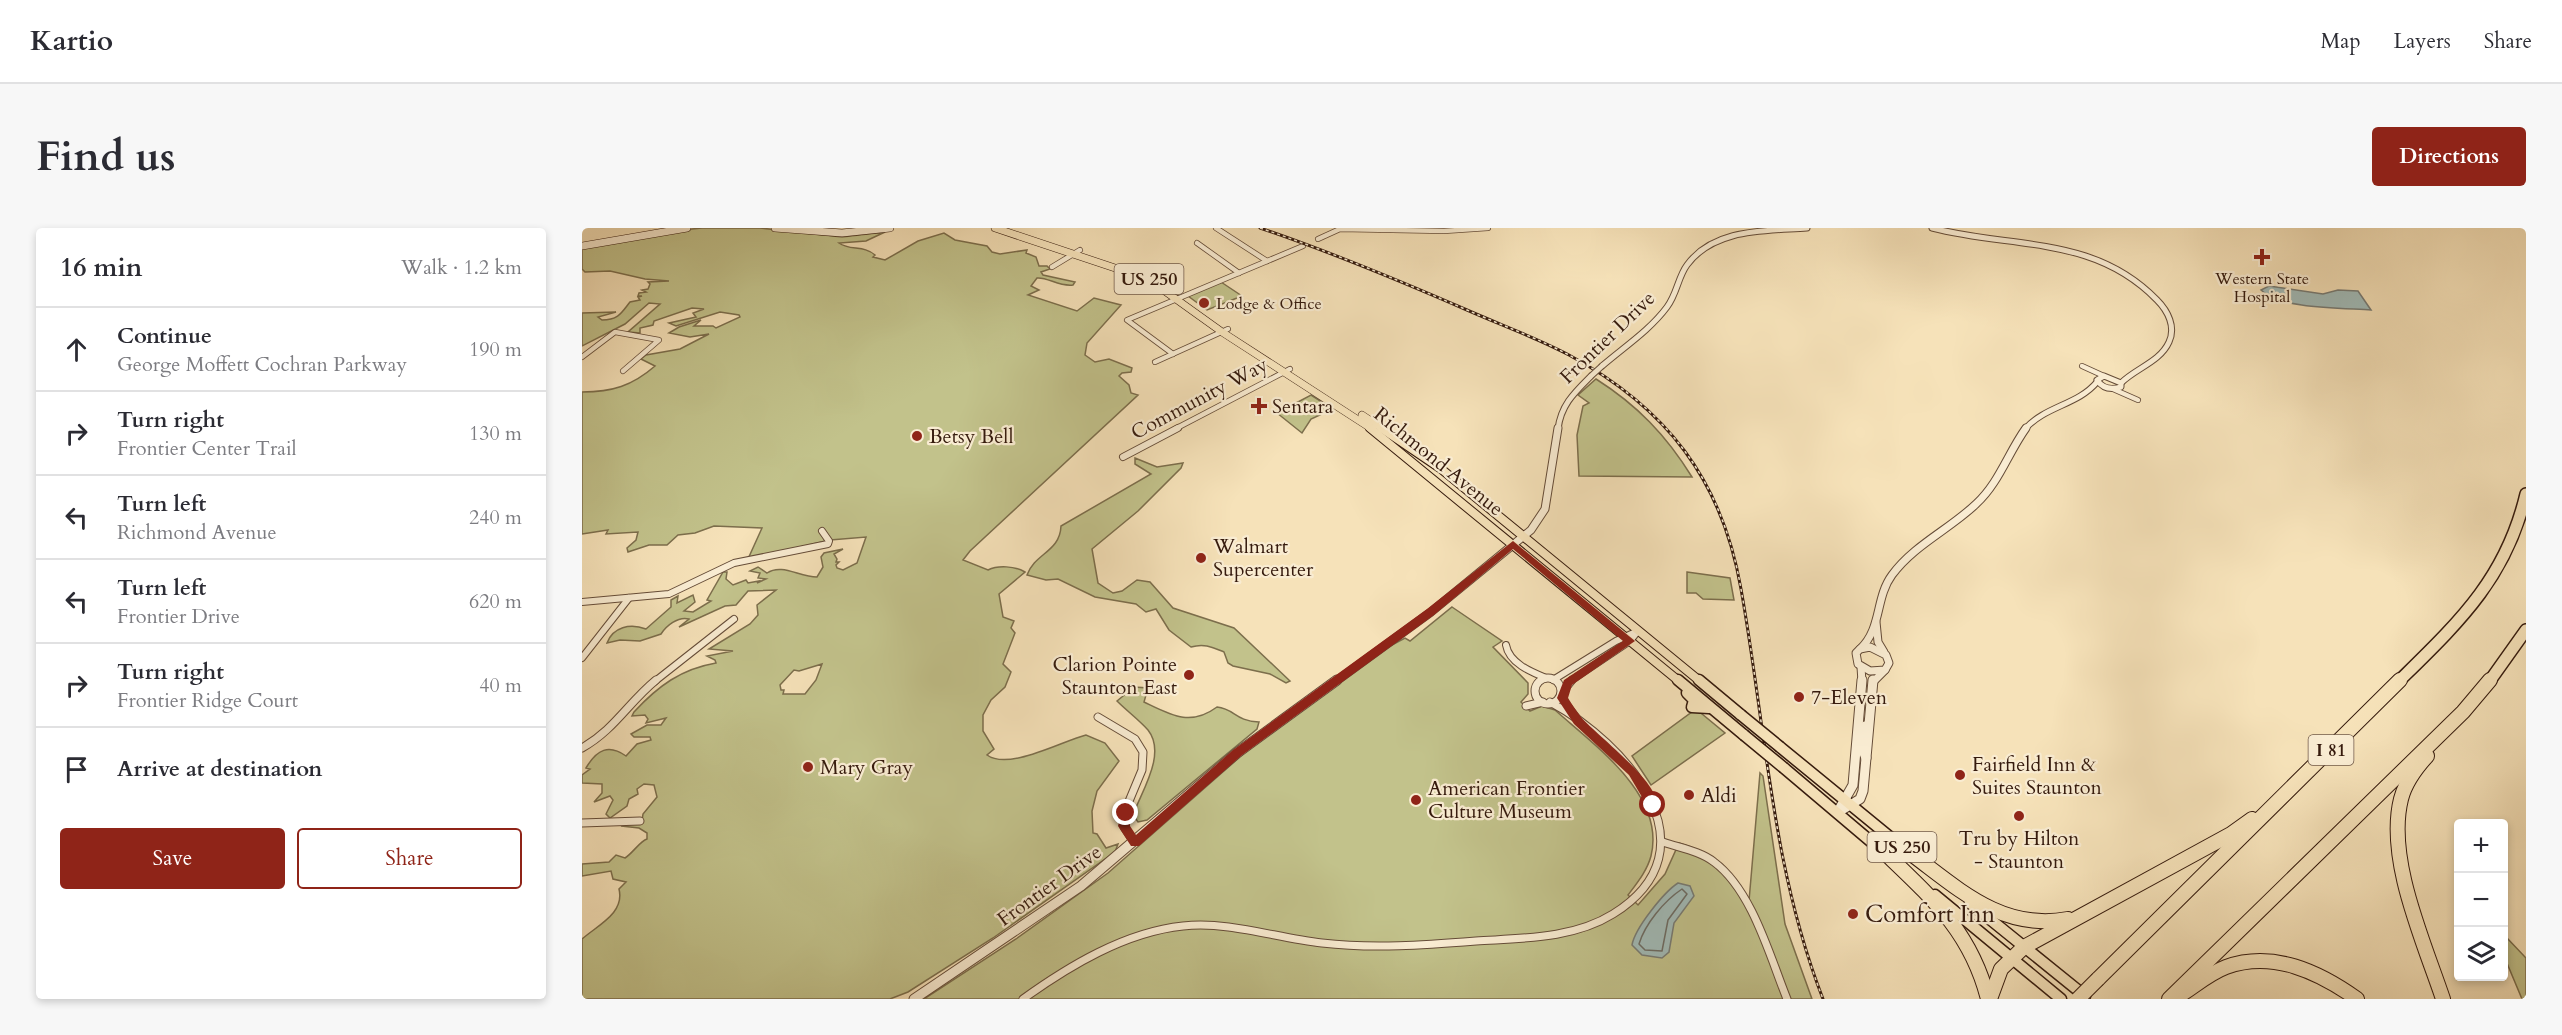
<!DOCTYPE html>
<meta charset="utf-8">
<style>
:root{--surface:#fff;--page:#f7f7f7;--text:#2b2b33;--muted:#7c7c81;--line:#e1e1e2;--accent:#8f2418}
body{margin:0;font-family:Cardo,serif;background:var(--page);color:var(--text)}
.controls{position:absolute;right:18px;bottom:18px;display:grid;overflow:hidden;border-radius:6px;box-shadow:0 3px 9px #0003}
.controls button{width:54px;height:54px;display:grid;place-items:center;padding:0;border:0;border-bottom:2px solid var(--line);background:var(--surface);color:var(--text);font:30px sans-serif}
.stop{position:absolute;width:18px;height:18px;margin:-14px;border:4px solid #8f2418;border-radius:50%;background:#fff}
.stop.end{background:#8f2418;border-color:#fff;box-shadow:0 2px 6px #0008}
.list{margin:0;padding:0;list-style:none}
h2{display:flex;justify-content:space-between;align-items:center;height:78px;margin:0;padding:0 24px;font-size:26px}
h2 small{font-size:20px;font-weight:400;color:var(--muted)}
.list li{display:grid;grid-template-columns:39px 1fr auto;gap:18px;align-items:center;box-sizing:border-box;height:84px;padding:0 24px;border-top:2px solid var(--line)}
.list b{display:block;font-size:22px;white-space:nowrap}
.list p{margin:0;font-size:20px;white-space:nowrap;color:var(--muted)}
.list em{font-size:20px;font-style:normal;color:var(--muted)}
.actions{display:flex;gap:12px;padding:18px 24px}
.actions a{flex:1;padding:14px 0;border:2px solid var(--accent);border-radius:6px;text-align:center;font-size:21px;color:var(--accent)}
.actions .main{background:var(--accent);color:#fff}
.icon{flex:none;width:33px;height:33px;fill:none;stroke:currentColor;stroke-width:2;stroke-linecap:round;stroke-linejoin:round}
.map{position:relative;flex:none;width:1944px;height:771px;overflow:hidden;border-radius:6px}
header{display:flex;align-items:center;gap:36px;box-sizing:border-box;height:84px;padding:0 30px;background:var(--surface);border-bottom:2px solid var(--line)}
header strong{font-size:28px}
nav{display:flex;gap:33px;margin-inline-start:auto;font-size:21px}
.intro{display:flex;align-items:center;justify-content:space-between;box-sizing:border-box;height:144px;padding:0 36px}
h1{margin:0;font-size:42px}
.button{padding:15px 27px;border-radius:6px;background:var(--accent);color:#fff;font-size:21px;font-weight:700}
main{display:flex;gap:36px;padding:0 36px}
aside{flex:1;background:var(--surface);border-radius:6px;box-shadow:0 3px 9px #0003}
.map>svg:first-child{display:block}
</style>
<header>
<strong>Kartio</strong>
<nav><a>Map</a><a>Layers</a><a>Share</a></nav>
</header>
<div class="intro"><h1>Find us</h1><a class="button">Directions</a></div>
<main>
<aside>
<h2>16 min<small>Walk · 1.2 km</small></h2>
<ul class="list">
<li><svg class="icon" aria-label="ahead" viewBox="0 0 24 24"><path d="M12 20V5M6 11l6-6 6 6"/></svg><div><b>Continue</b><p>George Moffett Cochran Parkway</p></div><em>190 m</em></li>
<li><svg class="icon" aria-label="right" viewBox="0 0 24 24"><path d="M7 20v-9h11M14 6l5 5-5 5"/></svg><div><b>Turn right</b><p>Frontier Center Trail</p></div><em>130 m</em></li>
<li><svg class="icon" aria-label="left" viewBox="0 0 24 24"><path d="M17 20v-9H6M10 6l-5 5 5 5"/></svg><div><b>Turn left</b><p>Richmond Avenue</p></div><em>240 m</em></li>
<li><svg class="icon" aria-label="left" viewBox="0 0 24 24"><path d="M17 20v-9H6M10 6l-5 5 5 5"/></svg><div><b>Turn left</b><p>Frontier Drive</p></div><em>620 m</em></li>
<li><svg class="icon" aria-label="right" viewBox="0 0 24 24"><path d="M7 20v-9h11M14 6l5 5-5 5"/></svg><div><b>Turn right</b><p>Frontier Ridge Court</p></div><em>40 m</em></li>
<li><svg class="icon" aria-label="arrive" viewBox="0 0 24 24"><path d="M6 21V4h12l-3 4 3 4H6"/></svg><div><b>Arrive at destination</b></div></li>
</ul>
<div class="actions"><a class="main">Save</a><a>Share</a></div>
</aside>
<div class="map">
<svg width="1944" height="771" viewBox="0 0 1944 771">
<rect width="100%" height="100%" fill="#f6e2b9"/>
<filter id="stains"><feTurbulence type="fractalNoise" baseFrequency=".00333" numOctaves="4"/><feColorMatrix values="0 0 0 0 .2 0 0 0 0 .09 0 0 0 0 .02 0 0 0 .5 -.17"/></filter>
<radialGradient id="worn" r=".72"><stop offset=".6" stop-color="#630" stop-opacity="0"/><stop offset="1" stop-color="#630" stop-opacity=".3"/></radialGradient>
<g fill="#c2c28b" stroke="#7c6e4c" stroke-width="1.5" fill-rule="evenodd">
<path d="M120 0H178L260 9 303 4 284 13 257 15C268 23 282 17 293 27L291 29 303 32 336 13 362 5 373 12 405 18 410 24 418 26 445 22 444 25 454 29 457 38H465L468 41 459 44 461 47 493 54 491 57C477 59 466 49 455 50L449 58 457 62 446 67 495 83 512 70 539 77 505 115 503 127 513 134 527 131 550 140 549 144 540 145 537 148 547 157 549 165 556 167 388 323 381 332 406 342C416 337 433 338 443 344L417 366 421 389 432 393 429 400 433 405 421 436 429 444 423 459 409 472 401 487V503L412 521 405 527C427 543 480 513 504 507L523 515 537 533 515 563 510 583 511 605 515 606 524 620 536 616 533 624 411 710 326 764 308 771H0V711C16 697 43 685 37 661L44 654 31 651 29 643 0 648V636L27 634 34 627 43 630C51 625 58 613 65 611V605L57 600 39 598 60 593 61 586 75 569 72 557 62 556 55 561 56 566 47 571 45 578 28 590 24 586 31 572 28 568 12 574 20 565V556L0 555V547L8 541 4 540C15 521 27 516 44 528L55 516 69 512 68 509H52L49 506 65 497H79L84 490 64 495 66 491 63 487 50 488 52 484C76 458 99 441 134 435L133 432 125 428 151 423 127 421 168 396 176 387 175 377 194 362 166 363 154 377 143 378 97 399 107 391C96 388 84 398 79 406L58 413 38 412 25 415C31 399 48 395 64 401L89 379V372L96 368 95 375 111 367 113 374 102 383 111 384 129 373 125 372 141 344H145L144 351 151 357 164 352 166 355 177 353 175 355 184 351 176 350 178 345 168 343 176 339 185 345C200 335 217 349 235 349L241 339 239 329 242 325 261 321 252 326 255 331 254 334H257L254 337 255 340 261 342 275 335 284 309 248 312 166 331 180 300 132 298 113 305 96 307 85 317H67L46 324 45 320 54 312 56 304 24 306 26 302 0 306V164C30 164 50 158 73 138L59 131 64 127 98 121 127 106 108 109 87 105 97 99 119 92 112 98H131L134 100 158 89 157 87 138 84 94 98 87 95 114 89 111 85 122 81 110 80 72 93 71 97 58 100V105L46 104 78 76 67 75 43 96 0 118V85L34 84 16 89 20 92C37 92 40 84 48 74L58 72 56 69 60 68H56L57 65 64 64 60 62 66 61 68 56 66 54 87 53 63 51 28 43 3 44 0 41V19L89 3ZM240 436 234 452 223 466H201L202 462H199L198 457 212 442 217 443Z"/>
<path d="M639 54 660 68 625 82 606 68Z"/>
<path d="M1014 151C1055 177 1084 207 1110 249L997 248 995 207 1001 178 1007 175 996 167Z"/>
<path d="M729 167 751 181 729 191 720 205 695 185Z"/>
<path d="M553 230 575 239 601 235 599 240 556 283 510 321 516 355 531 365 540 363 555 352 568 354 591 380 652 400 708 453 704 455 688 446 651 438 646 435 642 424C630 419 622 415 609 419L587 402 574 381 564 384 554 376 513 369 476 351 464 352 445 347C453 325 478 324 479 298L569 246 553 236Z"/>
<path d="M1105 344 1148 350 1152 372 1121 371 1114 365H1105Z"/>
<path d="M870 379 920 413 911 419 946 455V466L939 474 948 483 960 478 973 482C1012 517 1084 567 1069 628 1065 643 1055 655 1046 667L1056 677 1083 646 1097 615C1130 624 1151 644 1167 673L1178 545 1181 548 1203 696 1230 771H342L434 711 526 645 676 513 808 418 823 410 828 413Z"/>
<path d="M552 459 566 460 562 474C589 487 608 499 635 479 653 481 653 493 677 494L675 501 565 592 556 594 551 587C559 564 585 526 566 502 557 492 545 483 535 473Z"/>
<path d="M1114 481 1143 505 1069 557 1050 528Z"/>
<path d="M1925 710 1944 730V771H1940L1922 728V711Z"/>
</g>
<g fill="#a1bcba" stroke="#767b75" stroke-width="1.5">
<path d="M1687 58 1741 66 1756 62 1776 63 1789 82C1761 80 1698 81 1679 62Z"/>
<path d="M1096 655 1108 658 1112 668 1092 695 1087 724 1080 730 1060 727 1050 717C1053 700 1082 664 1096 655Z"/>
</g>
<g fill="none" stroke-linecap="round" stroke-linejoin="round">
<path stroke="#6b6b64" stroke-width="1.5" d="M1100 661 1105 666 1086 692 1080 723 1063 722 1057 716C1063 696 1082 673 1100 661Z"/>
<g stroke="#654c38" stroke-width="6">
<g id="minor-far2">
<path d="M634 0 685 33"/>
<path d="M736 11 758 1 862 3 906 0"/>
<path d="M615 15 657 45"/>
<path d="M470 39 498 22"/>
<path d="M591 126 545 92 721 18"/>
<path d="M0 129 33 104 77 112 41 143"/>
<path d="M573 134 646 101"/>
<path d="M1500 138 1522 148"/>
<path d="M1531 161 1556 172"/>
<path d="M593 201 708 141"/>
</g>
</g>
<g stroke="#654c38" stroke-width="8">
<g id="minor-far1">
<path d="M541 229 596 200"/>
<path d="M0 374 87 366 152 335 246 316 247 313 240 303"/>
<path d="M924 417C927 435 949 444 964 450"/>
<path d="M0 430 47 370"/>
<path d="M971 452 1034 413 1056 403"/>
<path d="M72 454 152 391"/>
<path d="M987 454 1048 413 1056 403"/>
</g>
</g>
<g stroke="#654c38" stroke-width="9">
<g id="minor">
<circle cx="966" cy="463" r="13"/>
<path d="M981 463 990 452"/>
<path d="M981 466 982 474 996 492"/>
<path d="M944 478 961 474"/>
<path d="M516 489 553 511 561 524 560 542 545 578 542 599 552 614"/>
<path d="M0 520C32 502 46 475 74 452"/>
<path d="M0 595 58 593"/>
<path d="M1081 614C1098 620 1118 623 1132 634 1170 662 1188 729 1205 771"/>
<path d="M441 771C487 738 543 704 601 698 648 693 694 710 740 715 791 721 843 717 894 713 940 710 991 711 1031 686 1137 620 1044 515 968 474"/>
</g>
</g>
<g stroke="#654c38" stroke-width="7">
<g id="tertiary-far2">
<path d="M1350 0C1432 21 1512 7 1575 72 1586 83 1594 99 1587 114 1578 134 1554 140 1539 155"/>
<path d="M1020 138C1042 119 1068 102 1085 79 1095 66 1096 49 1105 37 1132 0 1184 3 1225 0"/>
<path d="M1522 148 1539 155V159C1529 162 1521 161 1515 152Z"/>
<path d="M976 201C979 177 992 165 1009 148"/>
<path d="M1443 201C1463 178 1496 177 1515 154"/>
</g>
</g>
<g stroke="#654c38" stroke-width="9">
<g id="tertiary-far1">
<path d="M1294 394 1296 414 1302 424"/>
<path d="M1288 419 1304 427 1307 435 1303 442 1288 443 1276 436 1274 425 1278 421Z"/>
<path d="M1278 421C1300 401 1293 370 1310 347 1332 317 1368 301 1394 276 1417 255 1426 225 1444 200"/>
<path d="M1279 439 1280 454"/>
<path d="M753 454 849 384 949 302 963 281 976 200"/>
<path d="M1291 454 1303 442"/>
</g>
</g>
<g stroke="#654c38" stroke-width="11">
<g id="tertiary">
<path d="M1283 498 1280 520 1284 530"/>
<path d="M1255 585 1278 571 1281 563 1291 452"/>
<path d="M1255 585 1271 557 1280 452"/>
<path d="M332 771 499 658 655 525 755 452"/>
</g>
</g>
<g stroke="#351a0d" stroke-width="8">
<g id="secondary">
<path d="M193 0 260 5 308 0"/>
<path d="M0 18 105 0"/>
</g>
</g>
<g stroke="#351a0d" stroke-width="8">
<g id="primary-far2">
<path d="M413 0 566 51 640 104 790 201"/>
<path d="M780 187 801 201"/>
</g>
</g>
<g stroke="#351a0d" stroke-width="10">
<g id="primary-far1">
<path d="M788 200 1098 454"/>
<path d="M799 200 858 240 1119 454"/>
</g>
</g>
<g stroke="#351a0d" stroke-width="13">
<g id="primary">
<path d="M1096 452 1162 507"/>
<path d="M1117 452 1159 487"/>
<path d="M1105 465 1112 472 1110 479 1127 480"/>
<path d="M1198 519 1336 632"/>
<path d="M1202 540 1306 628"/>
<path d="M1353 667 1479 771"/>
<path d="M1388 675 1503 768"/>
</g>
</g>
<g stroke="#351a0d" stroke-width="14">
<g id="motorway-far1">
<path d="M1816 454C1876 395 1924 351 1944 266"/>
<path d="M1907 454 1944 402"/>
</g>
</g>
<g stroke="#351a0d" stroke-width="16">
<g id="motorway">
<path d="M1845 528C1834 540 1823 555 1819 571 1804 631 1842 714 1861 771"/>
<path d="M1302 624C1350 670 1389 704 1406 771"/>
<path d="M1332 628C1380 664 1422 703 1486 691"/>
<path d="M1516 751 1818 452"/>
<path d="M1600 766C1614 757 1628 745 1644 739 1691 722 1737 744 1775 771"/>
<path d="M1408 771 1419 741 1442 719 1649 606 1670 591"/>
<path d="M1587 771 1881 484 1908 452"/>
</g>
</g>
<use href="#minor-far2" stroke="#f9ecd2" stroke-width="4.5"/>
<use href="#minor-far1" stroke="#f9ecd2" stroke-width="6"/>
<use href="#minor" stroke="#f9ecd2" stroke-width="7"/>
<use href="#tertiary-far2" stroke="#f9ecd2" stroke-width="5"/>
<use href="#tertiary-far1" stroke="#f9ecd2" stroke-width="7"/>
<use href="#tertiary" stroke="#f9ecd2" stroke-width="9"/>
<use href="#secondary" stroke="#f9ecd2" stroke-width="7"/>
<use href="#primary-far2" stroke="#f6e2b9" stroke-width="7"/>
<use href="#primary-far1" stroke="#f6e2b9" stroke-width="8"/>
<use href="#primary" stroke="#f6e2b9" stroke-width="10"/>
<use href="#motorway-far1" stroke="#f6e2b9" stroke-width="11"/>
<use href="#motorway" stroke="#f6e2b9" stroke-width="14"/>
<g stroke="#351a0d" stroke-width="3">
<path id="rail" d="M678 0C749 24 816 52 885 82 919 97 955 110 987 127 1085 180 1140 252 1159 361 1184 500 1189 637 1241 771"/>
</g>
<use href="#rail" stroke="#f9ecd2" stroke-width="1.5" stroke-dasharray="3" stroke-linecap="butt"/>
<g stroke="#654c38" stroke-width="7" stroke-linecap="butt">
<path id="tertiary-bridge" d="M1009 148 1020 138"/>
</g>
<g stroke="#351a0d" stroke-width="13" stroke-linecap="butt">
<g id="primary-bridge">
<path d="M1159 487 1198 519"/>
<path d="M1162 507 1202 540"/>
</g>
</g>
<g stroke="#351a0d" stroke-width="16" stroke-linecap="butt">
<path id="motorway-bridge" d="M1496 771 1516 751"/>
</g>
<use href="#tertiary-bridge" stroke="#f9ecd2" stroke-width="5"/>
<use href="#primary-bridge" stroke="#f6e2b9" stroke-width="10"/>
<use href="#motorway-bridge" stroke="#f6e2b9" stroke-width="14"/>
</g>
<path fill="#8f2418" d="M931 313 1053 413 990 457 986 470C990 476 994 483 999 489 1014 507 1082 557 1075 581H1067L1047 547 992 496 975 470 982 452 1041 413 931 321 852 387 659 528 557 618H549L536 598 540 582H548V598L554 607 651 522 845 381Z"/>
<g fill="#8f2418" stroke="#f9ecd2" stroke-width="2">
<path d="M1677 20h6v6h6v6h-6v6h-6v-6h-6v-6h6z"/>
<circle cx="622" cy="75" r="6"/>
<path d="M674 169h6v6h6v6h-6v6h-6v-6h-6v-6h6z"/>
<circle cx="335" cy="208" r="6"/>
<circle cx="619" cy="330" r="6"/>
<circle cx="607" cy="447" r="6"/>
<circle cx="1217" cy="469" r="6"/>
<circle cx="226" cy="539" r="6"/>
<circle cx="1378" cy="547" r="6"/>
<circle cx="1107" cy="567" r="6"/>
<circle cx="834" cy="572" r="6"/>
<circle cx="1437" cy="588" r="6"/>
<circle cx="1271" cy="686" r="6"/>
</g>
<g text-anchor="middle" stroke-width="4.5" stroke-linejoin="round" paint-order="stroke">
<g font-size="16" fill="#351a0d" stroke="#f9ecd2">
<text x="1680" y="56">Western State<tspan x="1680" dy="18">Hospital</tspan></text>
<text x="634" y="81" text-anchor="start">Lodge &amp; Office</text>
</g>
<g fill="#f9ecd2" stroke="#705948" stroke-width="1.5">
<rect x="532.5" y="36" width="69" height="30" rx="4.5"/>
<rect x="1726.5" y="507" width="45" height="30" rx="4.5"/>
<rect x="1285.5" y="604" width="69" height="30" rx="4.5"/>
</g>
<g font-size="18" font-weight="bold" fill="#351a0d">
<text x="567" y="57">US 250</text>
<text x="1749" y="528">I 81</text>
<text x="1320" y="625">US 250</text>
</g>
<g font-size="20" fill="#351a0d" stroke="#f9ecd2">
<text transform="translate(1025 109) rotate(-44)" y="7">Frontier Drive</text>
<text transform="translate(617 170) rotate(-28)" y="7">Community Way</text>
<text transform="translate(857 233) rotate(39)" y="7">Richmond Avenue</text>
<text transform="translate(467 657) rotate(-36)" y="7">Frontier Drive</text>
</g>
<g font-size="20" fill="#351a0d" stroke="#f9ecd2" text-anchor="start">
<text x="690" y="185">Sentara</text>
<text x="347" y="215">Betsy Bell</text>
<text x="631" y="325">Walmart<tspan x="631" dy="23">Supercenter</tspan></text>
<text x="595" y="443" text-anchor="end">Clarion Pointe<tspan x="595" dy="23">Staunton East</tspan></text>
<text x="1229" y="476">7-Eleven</text>
<text x="1390" y="543">Fairfield Inn &amp;<tspan x="1390" dy="23">Suites Staunton</tspan></text>
<text x="238" y="546">Mary Gray</text>
<text x="846" y="567">American Frontier<tspan x="846" dy="23">Culture Museum</tspan></text>
<text x="1119" y="574">Aldi</text>
<text x="1437" y="617" text-anchor="middle">Tru by Hilton<tspan x="1437" dy="23">- Staunton</tspan></text>
</g>
<g font-size="24" fill="#351a0d" stroke="#f9ecd2" text-anchor="start">
<text x="1283" y="694">Comfort Inn</text>
</g>
</g>
<rect width="100%" height="100%" filter="url(#stains)"/>
<rect width="100%" height="100%" fill="url(#worn)"/>
</svg>
<div class="controls">
<button>+</button>
<button>−</button>
<button><svg class="icon" aria-label="layers" viewBox="0 0 24 24"><path d="M12 4l9 5-9 5-9-5zM3 14l9 5 9-5"/></svg></button>
</div>
<div class="stop" style="left:1071px;top:577px"></div>
<div class="stop end" style="left:544px;top:585px"></div>
</div>
</main>
